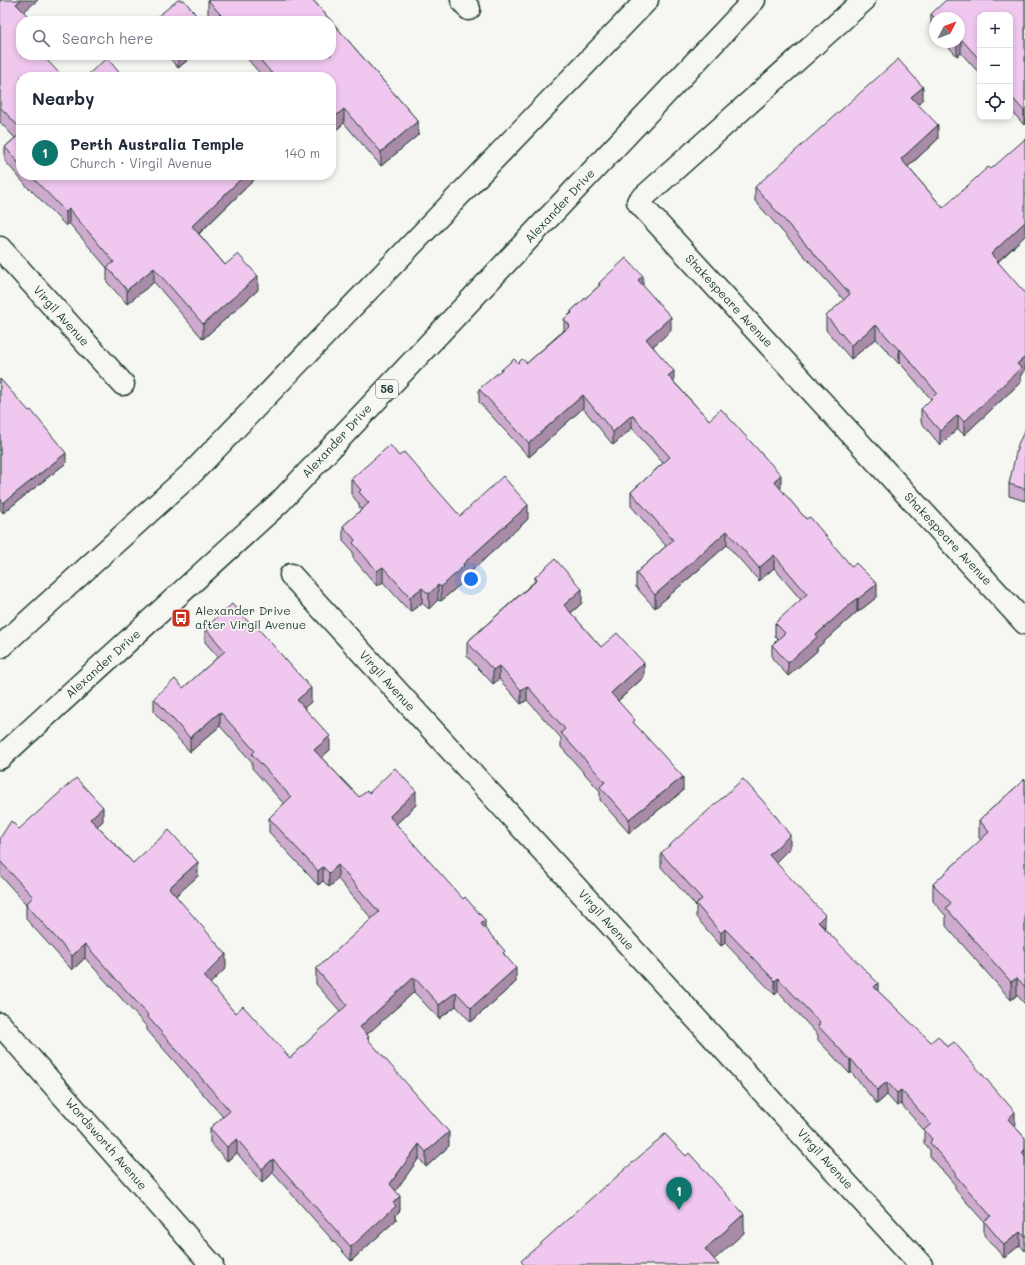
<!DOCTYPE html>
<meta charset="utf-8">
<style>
:root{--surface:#fff;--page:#f2f2f3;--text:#1f2937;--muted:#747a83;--line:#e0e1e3;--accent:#0f766e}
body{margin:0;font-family:Mali,sans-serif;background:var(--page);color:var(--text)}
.controls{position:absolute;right:12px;top:12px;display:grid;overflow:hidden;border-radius:8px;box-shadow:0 2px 6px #0003}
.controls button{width:36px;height:36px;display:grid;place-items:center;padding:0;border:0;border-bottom:1px solid var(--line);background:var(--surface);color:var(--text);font:20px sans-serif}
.compass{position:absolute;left:929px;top:12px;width:36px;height:36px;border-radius:50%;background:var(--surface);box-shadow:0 2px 6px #0003;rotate:48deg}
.you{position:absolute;left:471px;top:579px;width:14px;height:14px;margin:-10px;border:3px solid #fff;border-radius:50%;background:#1a73e8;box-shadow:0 0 0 6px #1a73e833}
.badge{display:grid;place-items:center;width:26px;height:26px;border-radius:50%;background:var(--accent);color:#fff;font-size:13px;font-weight:700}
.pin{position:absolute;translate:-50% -33px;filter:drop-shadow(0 1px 2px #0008)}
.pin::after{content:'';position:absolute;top:21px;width:14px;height:12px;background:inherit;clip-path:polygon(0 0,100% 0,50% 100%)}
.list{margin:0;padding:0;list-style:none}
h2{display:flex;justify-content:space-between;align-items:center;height:52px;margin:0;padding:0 16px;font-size:17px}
h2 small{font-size:13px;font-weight:400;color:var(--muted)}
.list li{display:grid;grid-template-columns:26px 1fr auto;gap:12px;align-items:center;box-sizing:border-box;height:56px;padding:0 16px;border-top:1px solid var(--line)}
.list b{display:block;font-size:15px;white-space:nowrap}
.list p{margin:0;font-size:13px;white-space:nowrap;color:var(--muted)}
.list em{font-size:13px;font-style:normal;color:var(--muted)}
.icon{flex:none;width:22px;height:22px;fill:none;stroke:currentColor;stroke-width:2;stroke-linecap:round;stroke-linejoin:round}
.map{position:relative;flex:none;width:1025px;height:1265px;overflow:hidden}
.search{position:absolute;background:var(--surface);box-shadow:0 2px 6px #0003;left:16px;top:16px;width:320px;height:44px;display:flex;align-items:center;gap:10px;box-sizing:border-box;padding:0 14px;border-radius:16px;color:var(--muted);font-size:15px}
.panel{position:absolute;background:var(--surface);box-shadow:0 2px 6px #0003;left:16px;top:72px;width:320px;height:108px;border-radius:16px}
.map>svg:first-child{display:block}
</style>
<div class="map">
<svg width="1025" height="1265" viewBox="0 0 1025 1265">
<rect width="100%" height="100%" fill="#f6f6f2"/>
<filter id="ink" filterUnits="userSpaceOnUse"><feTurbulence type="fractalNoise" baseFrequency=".025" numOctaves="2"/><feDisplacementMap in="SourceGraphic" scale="8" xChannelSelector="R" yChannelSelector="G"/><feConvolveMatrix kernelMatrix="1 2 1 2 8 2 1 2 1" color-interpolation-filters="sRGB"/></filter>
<g filter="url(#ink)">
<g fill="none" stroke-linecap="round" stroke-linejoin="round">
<g stroke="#1f3d34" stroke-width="25">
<g id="minor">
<path d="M462 0 469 9"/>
<path d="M864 0 638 202 1025 623"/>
<path d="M0 248 123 384"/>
<path d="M291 575 921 1265"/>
<path d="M0 1024 212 1265"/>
</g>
</g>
<g stroke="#1f3d34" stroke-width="25">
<g id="primary">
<path d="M0 647 193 472 647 0"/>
<path d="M0 758 279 503 754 0"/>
</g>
</g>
<use href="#minor" stroke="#f6f6f2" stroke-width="22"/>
<use href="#primary" stroke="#f6f6f2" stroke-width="22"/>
</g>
<g fill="#ceabce" stroke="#1f3d34">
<path d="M0 0 24 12 21 77V175H256V178L199 234 225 265 258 290 203 339 154 282 127 304 107 282V268L69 223 66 226 30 189V190L5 161V147L15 138 0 122Z"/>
<path d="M208 0H313L418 121V135L381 166 344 123 331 135V77H263L244 55H331V21H214L208 14Z"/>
<path d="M1025 0V124L1024 125 1010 109V15H980V74L961 53 957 56 944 42H959L935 18V31L931 28V14Z"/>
<path d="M167 55H194L178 68Z"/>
<path d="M923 100 918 105 938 139 908 167 943 208 1014 245V247L998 262 1021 374V382L964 435 958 429 940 445 921 422V409L931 399 900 363 899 364 876 339 851 359 826 330V316L844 300 755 201V187Z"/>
<path d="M599 283 643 286 671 331 653 346 674 382 709 420 781 488 780 489 806 519 877 597 858 612H857L817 648V651L788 676 772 658V645L778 639 775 636V623L801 600 774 568 759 581 727 545 655 608 636 587V573L666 546 631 506V492L663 463 632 428 613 445 583 408 529 457 479 402V389L518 363H527L564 330V319L571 313V311L599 286Z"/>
<path d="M0 379 66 463 3 513 0 509Z"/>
<path d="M1025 430V501L1009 496V484Z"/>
<path d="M399 456 460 516 528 519 464 578V581L441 601 438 600 429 609 422 603 410 612 383 582 377 586 353 558V552L343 541V526L362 509 359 507V504L351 494V479Z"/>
<path d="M535 577 582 603 571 613 601 647 644 677 618 701 683 791 629 833 600 800V791L561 747V738L527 700 521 704 499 679 493 684 467 656V642L535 581Z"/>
<path d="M205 628 311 702 304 707 330 750 321 757 359 797 369 793 416 805 396 824 485 929 505 955 516 982 471 1022 456 1006 439 1019 414 992 367 1034 369 1041 449 1146 426 1167 419 1158 395 1191 400 1210 396 1215V1220L351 1261 273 1173 262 1183 237 1153 227 1161 210 1142V1128L223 1117 147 1030V1027L85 958 72 970 26 919V904L0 875V838L19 829 103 821 97 826 133 863 198 876 175 896 226 968 210 984 235 1013 290 1058 341 1012 316 984V969L372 919 338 879 329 887 323 881 318 885 269 832V818L284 804 252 768V762L220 726 190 752 154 712V698L183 688 218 657 205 642Z"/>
<path d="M1025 779V1004L1017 995 1011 1000 997 984 946 926V916L933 901V884L981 840 979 838V820Z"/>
<path d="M790 848 775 862 825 929 878 991 1015 1126H1014L1025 1138V1251L1020 1245 1004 1258 984 1235V1222L955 1189V1185L930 1156V1150L924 1143V1130L901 1104 897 1106 887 1095 877 1104 851 1072 850 1074 818 1040V1035L778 992 775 995 725 943 721 946 696 917V906L661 867V853Z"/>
</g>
<g fill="#a88ba7" stroke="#1f3d34">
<path d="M21 0H38L16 18V4Z"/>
<path d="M961 39V53L957 56V42H959V41Z"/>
<path d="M182 55H194L178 68V58Z"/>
<path d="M923 87V100L911 111V97Z"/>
<path d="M344 109V123L331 135V120Z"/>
<path d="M1025 110V124L1024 125V111Z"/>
<path d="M418 121V135L381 166V152Z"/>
<path d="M938 125V139L901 173V159Z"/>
<path d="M245 175H256V178L192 240V226Z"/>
<path d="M69 209V223L66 226V212Z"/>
<path d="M1025 222V236L991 268V254Z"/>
<path d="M154 268V282L127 304V290Z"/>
<path d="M258 276V290L203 339V324Z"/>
<path d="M643 276V289L638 280Z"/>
<path d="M671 317V331L646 352V339Z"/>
<path d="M876 325V339L851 359V345Z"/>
<path d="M900 349V363L899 364V350Z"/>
<path d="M1025 357V371L1021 374V382L964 435V422L1017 364Z"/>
<path d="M674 371V384L668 376Z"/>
<path d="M583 395V408L529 457V443Z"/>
<path d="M632 415V428L613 445V432Z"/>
<path d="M958 415V429L940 445V431Z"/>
<path d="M66 453V463L3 513V503Z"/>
<path d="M781 475V488L774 494V481Z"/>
<path d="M528 505V519L464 578V581L441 601V587L463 564Z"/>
<path d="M727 531V545L655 608V595Z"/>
<path d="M774 555V568L759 581V568Z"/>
<path d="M383 567V582L377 586V571Z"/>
<path d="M877 584V597L858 612V599Z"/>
<path d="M438 585V600L429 609V594Z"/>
<path d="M422 588V603L410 612V597Z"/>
<path d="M582 589V603L564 619V605Z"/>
<path d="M857 598V612L817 648V651L788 676V663L816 635Z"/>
<path d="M644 663V677L611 707V693Z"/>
<path d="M499 666V679L493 684V670Z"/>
<path d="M527 686V700L521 704V690Z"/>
<path d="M311 688V702L297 714V700Z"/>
<path d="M220 712V726L190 752V738Z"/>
<path d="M330 736V750L314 764V750Z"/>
<path d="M683 777V791L629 833V819Z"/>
<path d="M416 791V805L390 830V816Z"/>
<path d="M103 807V821L90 833V819Z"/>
<path d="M790 835V848L769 869V855Z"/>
<path d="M198 862V876L169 902V888Z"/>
<path d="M338 865V879L329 887V873Z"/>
<path d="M323 867V881L318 885V871Z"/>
<path d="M825 915V928L818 922Z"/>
<path d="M485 920V934L481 924Z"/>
<path d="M725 929V943L721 946V933Z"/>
<path d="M85 944V958L72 970V956Z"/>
<path d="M226 954V968L204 990V976Z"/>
<path d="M516 968V982L471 1022V1008Z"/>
<path d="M414 977V992L360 1041V1027Z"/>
<path d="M778 978V992L775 995V981Z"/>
<path d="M1017 978V995L1011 1000V982Z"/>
<path d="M878 983V997L874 987Z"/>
<path d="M456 992V1006L439 1019V1005Z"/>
<path d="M851 1059V1072L850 1074V1060Z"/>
<path d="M887 1082V1095L877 1104V1090Z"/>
<path d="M901 1090V1104L897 1106V1093Z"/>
<path d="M1015 1112V1126L1008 1132V1119Z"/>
<path d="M449 1132V1146L426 1167V1152Z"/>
<path d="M237 1139V1153L227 1161V1147Z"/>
<path d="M419 1144V1158L390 1199V1184Z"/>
<path d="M1025 1149V1163L1022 1153Z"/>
<path d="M273 1159V1173L262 1183V1169Z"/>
<path d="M400 1196V1210L396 1215V1220L351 1261V1247Z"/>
<path d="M744 1214V1233L708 1265 705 1249Z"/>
<path d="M1020 1232V1245L1004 1258V1245Z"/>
</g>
<g fill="#f0c7ef" stroke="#1f3d34">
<path d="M0 0H21L16 4 33 21H21V55H42L63 77H21V129L0 107Z"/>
<path d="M178 0H184L201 21H152Z"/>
<path d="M208 0H313L418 121 381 152 344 109 331 120V77H275L256 55H331V21H226Z"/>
<path d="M946 0H1025V110L1024 111 1010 95V15H980V60L961 39 959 41V18H935L931 14Z"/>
<path d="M176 55H182L178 58Z"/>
<path d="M107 58 123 77H85Z"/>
<path d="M898 59 923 87 911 97 938 125 901 159 943 208 988 167 991 169 1025 139V222L991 254 1025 293V357L1017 364 1021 368 964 422 958 415 940 431 921 409 937 393 900 349 899 350 876 325 851 345 826 316 850 294 755 187Z"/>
<path d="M21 133V166L5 147Z"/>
<path d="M30 175H245L192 226 225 265 238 254 258 276 203 324 154 268 127 290 107 267 114 262 69 209 66 212Z"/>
<path d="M626 258 643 276 638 280 671 317 646 339 674 371 668 376 709 420 721 409 781 475 774 481 806 519 810 517 852 567 856 563 877 584 858 599 857 598 816 635 817 637 788 663 772 645 785 633 775 623 807 594 774 555 759 568 727 531 655 595 636 573 673 540 631 492 670 457 632 415 613 432 583 395 529 443 479 389 514 359 518 363 522 359 527 363 570 326 564 319 572 313 571 311 600 285 599 283Z"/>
<path d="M0 379 29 411 31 410 66 453 3 503 0 498Z"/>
<path d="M1025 430V489L1009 484 1018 444Z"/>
<path d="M390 445 399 456 404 452 460 516 503 476 528 505 463 564 464 566 441 587 438 585 429 594 422 588 410 597 383 567 377 571 353 543 355 540 343 526 369 503 359 492 361 490 351 479Z"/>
<path d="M555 559 582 589 564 605 601 647 617 633 644 663 611 693 635 720 633 722 683 777 629 819 600 787 605 782 561 733 565 729 527 686 521 690 499 666 493 670 467 642 537 580 535 577Z"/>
<path d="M232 604 253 627 255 625 311 688 297 700 330 736 314 750 359 797 367 791 369 793 395 768 416 791 390 816V817L463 899 465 897 485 920 481 924 505 951 503 953 516 968 471 1008 456 992 439 1005 414 977 360 1027 369 1037 367 1038 449 1132 426 1152 419 1144 390 1184 400 1196 393 1203 396 1206 351 1247 273 1159 262 1169 237 1139 227 1147 210 1128 230 1111 147 1016 148 1015 85 944 72 956 26 904 33 897 0 861V838L11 821 19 829 76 778 103 807 90 819 133 863 169 830 198 862 169 888 226 954 204 976 235 1013 243 1006 290 1058 347 1005 316 969 379 912 338 865 329 873 323 867 318 871 269 818 291 797 252 754 255 751 220 712 190 738 154 698 175 679 183 688 225 651 205 628Z"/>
<path d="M743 779 772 811 790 835 769 855 825 915 818 922 878 983 874 987 931 1042 938 1036 947 1047 954 1042 1015 1112 1008 1119 1025 1138V1149L1022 1153 1025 1157V1237L1020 1232 1004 1245 984 1221 991 1216 955 1175 956 1173 930 1143 932 1139 924 1130 931 1124 901 1090 897 1093 887 1082 877 1090 851 1059 850 1060 818 1026 820 1023 778 978 775 981 725 929 721 933 696 904 702 899 661 853Z"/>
<path d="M1025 779V987L1017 978 1011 982 997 966 946 908 951 903 933 884 989 832 979 820Z"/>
<path d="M665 1134 686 1156 689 1153 744 1214 705 1249 719 1265H524L521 1261 606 1185V1186Z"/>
</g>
</g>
<defs>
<g id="bus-square" transform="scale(1)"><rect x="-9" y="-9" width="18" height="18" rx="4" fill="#c8321e" stroke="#f6f6f2"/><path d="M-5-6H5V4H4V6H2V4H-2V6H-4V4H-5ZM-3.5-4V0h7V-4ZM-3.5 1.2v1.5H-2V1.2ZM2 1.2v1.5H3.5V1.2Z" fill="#fff"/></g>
</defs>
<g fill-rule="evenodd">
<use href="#bus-square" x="181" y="618"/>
</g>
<g text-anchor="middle" stroke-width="3.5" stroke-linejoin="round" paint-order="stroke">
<rect fill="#f6f6f2" stroke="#60746d" stroke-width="1" x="376" y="380" width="22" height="18" rx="3"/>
<g font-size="11" font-weight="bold" fill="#1f3d34">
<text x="387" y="393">56</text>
</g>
<g font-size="12" fill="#1f3d34" stroke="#f6f6f2">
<text transform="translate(560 206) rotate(-47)" y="4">Alexander Drive</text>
<text transform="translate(729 301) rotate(47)" y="4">Shakespeare Avenue</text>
<text transform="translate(61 316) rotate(48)" y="4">Virgil Avenue</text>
<text transform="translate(337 441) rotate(-47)" y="4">Alexander Drive</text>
<text transform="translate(948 539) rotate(47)" y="4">Shakespeare Avenue</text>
<text transform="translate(103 664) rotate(-42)" y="4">Alexander Drive</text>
<text transform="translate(387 681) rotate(48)" y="4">Virgil Avenue</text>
<text transform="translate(606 920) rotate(48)" y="4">Virgil Avenue</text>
<text transform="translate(106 1144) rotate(49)" y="4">Wordsworth Avenue</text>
<text transform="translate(825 1159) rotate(48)" y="4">Virgil Avenue</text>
</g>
<g font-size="12" fill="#1f3d34" stroke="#f6f6f2" text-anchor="start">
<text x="195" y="615">Alexander Drive<tspan x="195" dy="14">after Virgil Avenue</tspan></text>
</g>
</g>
</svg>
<div class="controls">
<button>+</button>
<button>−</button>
<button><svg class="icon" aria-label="locate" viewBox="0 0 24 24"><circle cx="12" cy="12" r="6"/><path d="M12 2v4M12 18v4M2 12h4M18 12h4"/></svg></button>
</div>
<svg class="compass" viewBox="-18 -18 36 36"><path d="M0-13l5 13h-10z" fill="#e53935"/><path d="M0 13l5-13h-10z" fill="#747a83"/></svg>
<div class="you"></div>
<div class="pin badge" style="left:679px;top:1210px">1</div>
<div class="search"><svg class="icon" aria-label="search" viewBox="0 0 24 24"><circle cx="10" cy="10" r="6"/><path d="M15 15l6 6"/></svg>Search here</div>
<section class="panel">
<h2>Nearby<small></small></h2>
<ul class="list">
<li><span class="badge">1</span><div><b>Perth Australia Temple</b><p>Church · Virgil Avenue</p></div><em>140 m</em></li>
</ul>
</section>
</div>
